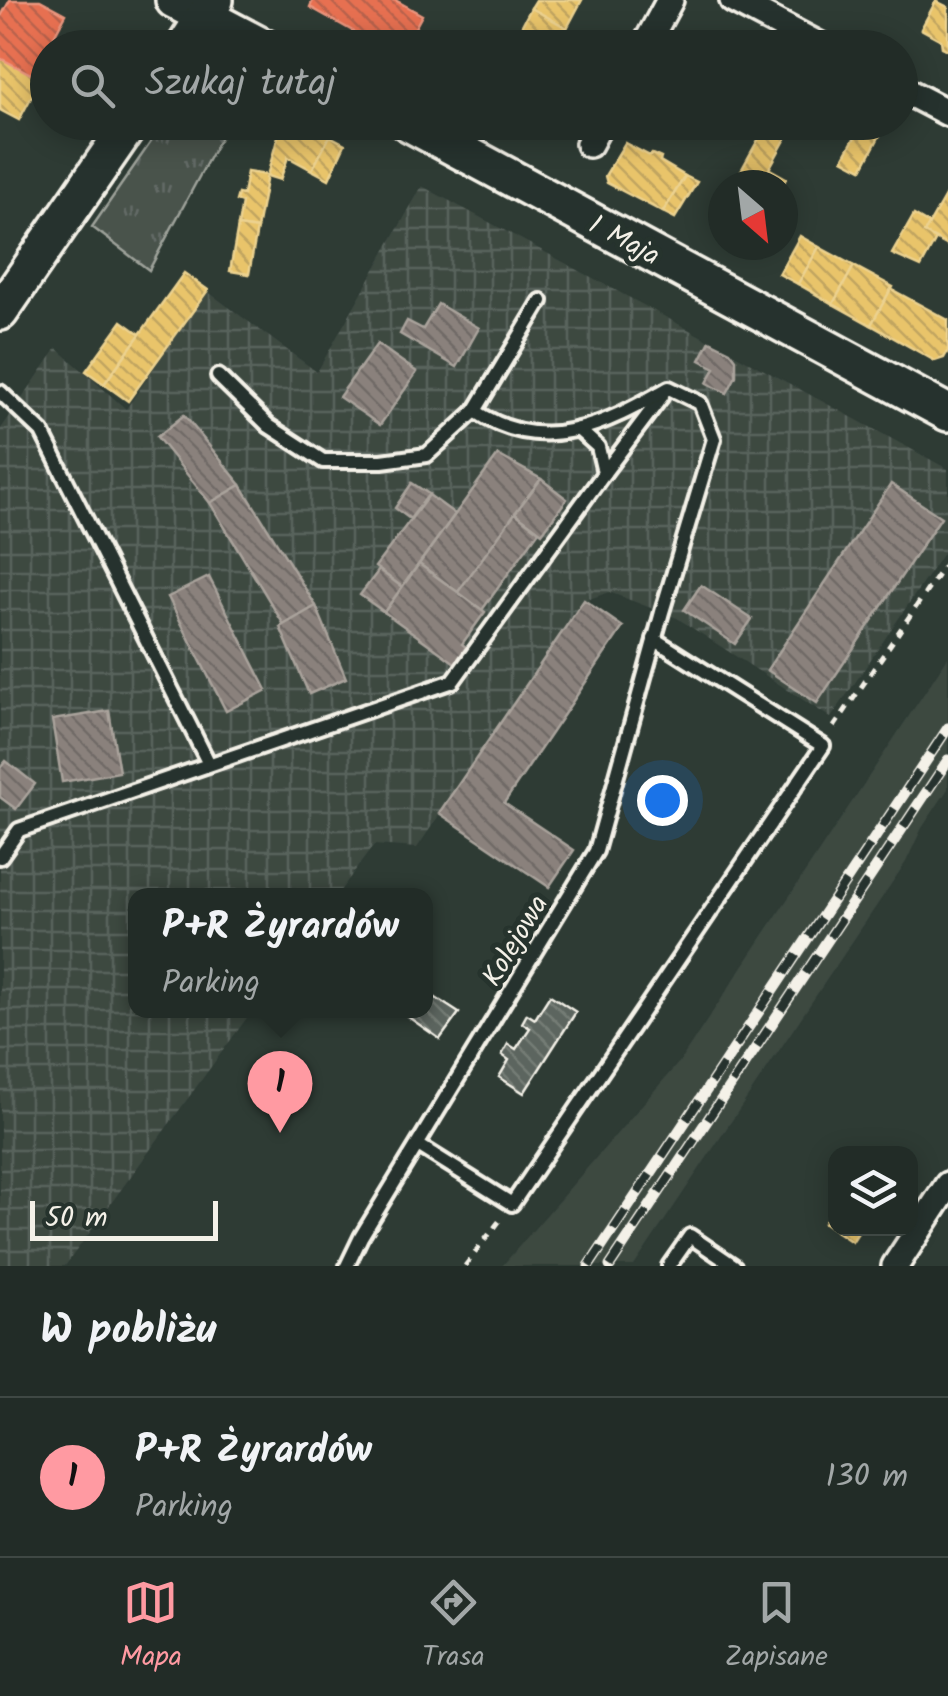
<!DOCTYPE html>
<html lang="pl">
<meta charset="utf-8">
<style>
:root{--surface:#222c27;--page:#2e3833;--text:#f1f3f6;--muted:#a2a7a7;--line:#3f4844;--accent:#ff9aa2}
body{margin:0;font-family:Kalam,sans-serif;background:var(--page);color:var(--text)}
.controls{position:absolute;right:30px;bottom:30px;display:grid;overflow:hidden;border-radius:20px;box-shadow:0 5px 25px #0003}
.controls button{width:90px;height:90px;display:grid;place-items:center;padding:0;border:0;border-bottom:2px solid var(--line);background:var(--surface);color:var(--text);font:50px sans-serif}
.compass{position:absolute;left:708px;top:170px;width:90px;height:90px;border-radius:50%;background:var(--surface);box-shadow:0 5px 25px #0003;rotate:152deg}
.scale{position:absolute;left:30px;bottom:25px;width:188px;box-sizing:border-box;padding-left:10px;border:5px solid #f4f1e8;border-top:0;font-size:28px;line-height:35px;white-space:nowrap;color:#f4f1e8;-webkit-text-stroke:8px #26332d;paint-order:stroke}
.you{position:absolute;left:662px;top:800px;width:35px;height:35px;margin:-25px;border:8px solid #fff;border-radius:50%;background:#1a73e8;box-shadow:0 0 0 15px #1a73e833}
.badge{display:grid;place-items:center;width:65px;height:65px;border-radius:50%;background:var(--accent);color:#111;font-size:32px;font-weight:700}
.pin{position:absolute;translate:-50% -82px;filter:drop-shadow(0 2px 5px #0008)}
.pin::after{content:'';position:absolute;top:52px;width:35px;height:30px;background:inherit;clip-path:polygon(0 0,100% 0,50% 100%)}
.popup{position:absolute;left:128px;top:888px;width:305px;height:130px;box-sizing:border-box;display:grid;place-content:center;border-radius:20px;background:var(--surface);filter:drop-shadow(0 2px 8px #0005);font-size:32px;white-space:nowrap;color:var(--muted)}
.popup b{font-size:38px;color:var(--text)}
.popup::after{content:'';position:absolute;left:50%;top:100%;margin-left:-20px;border:20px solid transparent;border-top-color:var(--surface)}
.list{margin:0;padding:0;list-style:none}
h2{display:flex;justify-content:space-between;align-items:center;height:130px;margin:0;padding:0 40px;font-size:42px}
h2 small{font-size:32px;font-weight:400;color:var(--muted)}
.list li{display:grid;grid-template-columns:65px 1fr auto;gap:30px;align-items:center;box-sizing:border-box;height:160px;padding:0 40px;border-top:2px solid var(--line)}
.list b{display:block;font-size:38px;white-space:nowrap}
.list p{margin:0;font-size:32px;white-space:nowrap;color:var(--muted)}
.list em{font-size:32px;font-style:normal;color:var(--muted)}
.icon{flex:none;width:55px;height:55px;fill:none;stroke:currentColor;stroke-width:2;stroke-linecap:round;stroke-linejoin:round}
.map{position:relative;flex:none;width:948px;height:1266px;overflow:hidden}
.search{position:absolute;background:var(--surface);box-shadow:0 5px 25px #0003;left:30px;right:30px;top:30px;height:110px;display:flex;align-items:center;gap:25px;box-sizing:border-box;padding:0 35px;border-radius:55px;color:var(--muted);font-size:38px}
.sheet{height:290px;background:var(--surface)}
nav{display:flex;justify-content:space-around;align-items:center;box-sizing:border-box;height:140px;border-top:2px solid var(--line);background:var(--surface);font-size:28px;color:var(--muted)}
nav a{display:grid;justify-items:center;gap:5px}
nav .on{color:var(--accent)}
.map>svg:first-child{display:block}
</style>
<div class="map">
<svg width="948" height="1266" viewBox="0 0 948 1266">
<defs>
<pattern id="industrial-grid" width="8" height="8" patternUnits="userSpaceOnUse" patternTransform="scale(2.5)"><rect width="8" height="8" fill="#3c4841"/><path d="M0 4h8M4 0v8" fill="none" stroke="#59635c"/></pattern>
<pattern id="grass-tufts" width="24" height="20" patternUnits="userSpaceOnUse" patternTransform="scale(2.5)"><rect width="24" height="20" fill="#48524c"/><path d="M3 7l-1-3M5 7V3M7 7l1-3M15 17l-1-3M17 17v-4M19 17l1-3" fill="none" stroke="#636b66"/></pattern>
<pattern id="homes-back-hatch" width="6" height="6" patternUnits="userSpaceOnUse" patternTransform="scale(2.5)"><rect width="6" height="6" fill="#e9c46a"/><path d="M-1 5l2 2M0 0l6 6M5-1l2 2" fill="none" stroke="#c1a561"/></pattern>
<pattern id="shops-back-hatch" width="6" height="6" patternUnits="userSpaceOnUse" patternTransform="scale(2.5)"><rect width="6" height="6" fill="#e76f51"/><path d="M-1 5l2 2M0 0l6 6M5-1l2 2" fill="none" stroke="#b8634e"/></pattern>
<pattern id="industry-back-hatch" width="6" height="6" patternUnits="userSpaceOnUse" patternTransform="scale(2.5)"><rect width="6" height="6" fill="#8a817c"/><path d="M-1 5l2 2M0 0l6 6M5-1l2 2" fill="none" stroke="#706a66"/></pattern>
<pattern id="building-back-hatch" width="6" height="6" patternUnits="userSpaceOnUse" patternTransform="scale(2.5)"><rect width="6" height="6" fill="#5c655e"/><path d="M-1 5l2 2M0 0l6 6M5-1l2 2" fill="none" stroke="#747c75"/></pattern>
</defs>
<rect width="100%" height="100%" fill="#2e3b34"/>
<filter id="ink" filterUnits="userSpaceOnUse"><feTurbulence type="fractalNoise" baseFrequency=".01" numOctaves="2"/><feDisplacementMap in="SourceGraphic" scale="20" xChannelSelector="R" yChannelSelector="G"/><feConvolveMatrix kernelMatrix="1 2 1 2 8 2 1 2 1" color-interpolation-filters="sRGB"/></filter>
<g filter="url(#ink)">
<path fill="#3c4841" d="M948 657V789L922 828 906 862 634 1266H502L680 1061Z"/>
<path fill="url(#industrial-grid)" d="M422 186 948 469V546L831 718 677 618 609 592 584 601 417 848 374 845 337 895 135 896V1010L252 1011 65 1266H0V430L57 348 126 409 207 291 317 372Z"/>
<path fill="url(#grass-tufts)" stroke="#9ea29a" stroke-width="2.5" d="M164 123H228L149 270 92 227Z"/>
<g fill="url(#homes-back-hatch)" stroke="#ecd290" stroke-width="2.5">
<path d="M536 0H582L567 28 531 8Z"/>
<path d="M936 1 948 7V50L942 47 941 40 921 29Z"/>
<path d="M531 8 567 28 557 48H510Z"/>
<path d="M0 58 41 79 19 120 0 110Z"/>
<path d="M282 122H305L330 135 312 170 288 157 280 180 267 176Z"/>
<path d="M768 122H795L760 185H733Z"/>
<path d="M863 122H887L862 169 843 159Z"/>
<path d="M330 136 345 144 329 179 312 170Z"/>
<path d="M625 143 650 156 652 154 661 158 660 161 685 176 663 212 607 183 605 176Z"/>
<path d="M770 169 786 178 783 185H760Z"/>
<path d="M247 172 267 175 257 229 238 226 242 203 236 201 238 194 243 195Z"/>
<path d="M685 176 697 182 675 218 663 212Z"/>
<path d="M948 191V246L924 233Z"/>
<path d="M914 215 929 224 924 233 936 239 921 267 892 254Z"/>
<path d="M238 226 257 229 249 274 230 271Z"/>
<path d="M800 236 819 247 798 284 779 274Z"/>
<path d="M819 247 854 266 833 304 798 284Z"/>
<path d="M854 266 893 287 871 325 833 304Z"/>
<path d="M184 273 208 290 128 401 104 384Z"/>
<path d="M891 289 948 320V351L944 358 935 361 871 325Z"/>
<path d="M122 321 140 334 104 384 86 371Z"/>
<path d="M836 1206V1228H861L852 1242 824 1223Z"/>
</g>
<g fill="url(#shops-back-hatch)" stroke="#eb967e" stroke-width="2.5">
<path d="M10 0H40L66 14 33 75 0 58V18Z"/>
<path d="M313 0H395L422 15 404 48H383L310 7Z"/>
</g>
<g fill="url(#industry-back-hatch)" stroke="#aaa39c" stroke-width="2.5">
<path d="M438 304 479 328 457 367 400 334 407 321 423 329Z"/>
<path d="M710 341 730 351 736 359V376L727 393 707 383 715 368 700 360Z"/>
<path d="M377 344 417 372 380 425 339 397Z"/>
<path d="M184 415 241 485 210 503 157 437Z"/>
<path d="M498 455 541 479 458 592 419 564Z"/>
<path d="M541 479 567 499 542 533 515 513Z"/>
<path d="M412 483 429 494 410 519 395 508Z"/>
<path d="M891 484 941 517 817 703 767 670Z"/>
<path d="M241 485 316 606 284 625 210 503Z"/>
<path d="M429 495 455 514 402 587 375 567Z"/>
<path d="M515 513 539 531 482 610 458 592Z"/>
<path d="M419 564 485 612 462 644 466 647 455 663 384 612Z"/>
<path d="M379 570 402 587 384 612 360 595Z"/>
<path d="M209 577 267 690 226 711 168 597Z"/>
<path d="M701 585 752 619 735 644 684 610Z"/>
<path d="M584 600 623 627 504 803 574 850 549 887 439 813Z"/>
<path d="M316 606 346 678 309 694 280 627Z"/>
<path d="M109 711 119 772 62 782 52 720Z"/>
<path d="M6 761 35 784 16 809 0 797V768Z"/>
</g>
<g fill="url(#building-back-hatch)" stroke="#f4f1e8" stroke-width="2.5">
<path d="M425 991 459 1013 440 1039 401 1012 425 1010Z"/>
<path d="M550 995 576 1012 524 1093 499 1077 509 1060 502 1055 508 1044 516 1049 530 1028 522 1023 527 1014 535 1019Z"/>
</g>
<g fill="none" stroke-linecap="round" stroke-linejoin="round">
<g stroke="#f4f1e8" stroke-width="20">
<g id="lane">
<path d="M218 376 269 426 323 461H382L427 455 475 411"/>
<path d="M0 392 42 432 209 764"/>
<path d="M604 473 662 396"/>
<path d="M0 857 19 830 453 681 604 473 598 447 578 429"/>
<path d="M418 1145 512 1204 823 746 654 639"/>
<path d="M347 1266 361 1237 596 851 662 612 714 439 700 403 669 388C606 424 543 457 475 411L541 301"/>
<path d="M669 1266 690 1236 734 1266"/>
</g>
</g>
<g stroke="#f4f1e8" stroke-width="32">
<g id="street">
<path d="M733 0 824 48"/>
<path d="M644 48 670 0"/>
<path d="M900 88 948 113"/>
<path d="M589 144 601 122"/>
<path d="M895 1266 948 1185"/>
</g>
</g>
<g stroke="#f4f1e8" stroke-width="42">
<g id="secondary">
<path d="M174 0 265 48"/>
<path d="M184 48 215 0"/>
<path d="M407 122 948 413"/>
<path d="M0 312 131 122"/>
</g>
</g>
<g stroke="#f4f1e8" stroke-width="5" stroke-dasharray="8 8" stroke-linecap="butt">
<path d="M834 727 948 560"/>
<path d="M465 1266 501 1219"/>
</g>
<use href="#lane" stroke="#26332d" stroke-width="12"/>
<use href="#street" stroke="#26332d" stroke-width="25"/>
<use href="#secondary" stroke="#26332d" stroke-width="35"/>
<g stroke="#f4f1e8" stroke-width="11">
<g id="rail">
<path d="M589 1266 948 728"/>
<path d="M610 1266 948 760"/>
</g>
</g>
<use href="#rail" stroke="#26332d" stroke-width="8" stroke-dasharray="22" stroke-linecap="butt"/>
</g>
</g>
<g text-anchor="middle" stroke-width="10" stroke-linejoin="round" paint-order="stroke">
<g font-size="28" fill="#f4f1e8" stroke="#26332d">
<text transform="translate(625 239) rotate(28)" y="10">1 Maja</text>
<text transform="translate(514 940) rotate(-59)" y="10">Kolejowa</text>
</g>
</g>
</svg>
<div class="controls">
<button><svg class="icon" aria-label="layers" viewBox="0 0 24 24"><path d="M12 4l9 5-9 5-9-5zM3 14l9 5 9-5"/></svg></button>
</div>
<svg class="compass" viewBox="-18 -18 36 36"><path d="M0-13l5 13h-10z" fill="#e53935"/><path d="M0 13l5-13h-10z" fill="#a2a7a7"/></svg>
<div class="scale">50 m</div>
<div class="you"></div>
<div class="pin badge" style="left:280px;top:1133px">1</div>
<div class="popup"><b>P+R Żyrardów</b>Parking</div>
<div class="search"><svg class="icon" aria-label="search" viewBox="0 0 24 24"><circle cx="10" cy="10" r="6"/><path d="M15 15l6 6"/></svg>Szukaj tutaj</div>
</div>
<section class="sheet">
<h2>W pobliżu<small></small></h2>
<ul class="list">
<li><span class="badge">1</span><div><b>P+R Żyrardów</b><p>Parking</p></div><em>130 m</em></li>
</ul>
</section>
<nav>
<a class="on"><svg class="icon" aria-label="map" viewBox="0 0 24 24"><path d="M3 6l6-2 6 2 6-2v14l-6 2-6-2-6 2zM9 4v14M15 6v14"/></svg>Mapa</a>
<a><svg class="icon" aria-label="directions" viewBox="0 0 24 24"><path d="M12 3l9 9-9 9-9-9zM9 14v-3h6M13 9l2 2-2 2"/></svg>Trasa</a>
<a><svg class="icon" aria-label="saved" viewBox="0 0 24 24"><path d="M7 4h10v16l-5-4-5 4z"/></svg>Zapisane</a>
</nav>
